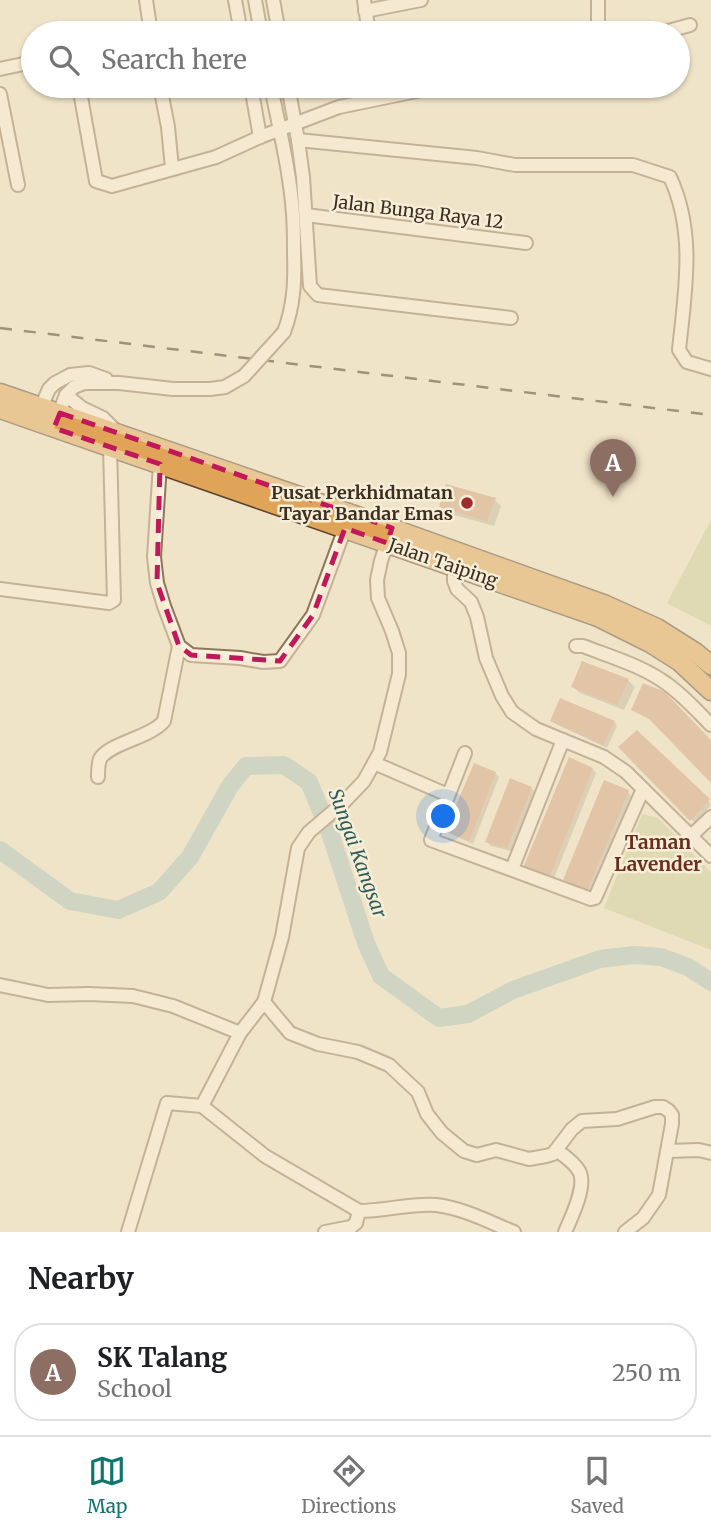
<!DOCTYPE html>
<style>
:root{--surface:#fff;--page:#f2f2f2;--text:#202124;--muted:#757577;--line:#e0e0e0;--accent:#0f766e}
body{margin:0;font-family:Merriweather,serif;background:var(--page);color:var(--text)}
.you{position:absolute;left:444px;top:817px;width:24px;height:24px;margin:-18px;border:5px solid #fff;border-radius:50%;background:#1a73e8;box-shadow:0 0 0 10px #1a73e833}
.badge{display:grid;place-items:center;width:46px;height:46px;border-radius:50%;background:var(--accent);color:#fff;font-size:23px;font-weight:700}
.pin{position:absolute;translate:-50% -58px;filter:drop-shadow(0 2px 4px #0008)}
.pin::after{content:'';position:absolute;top:37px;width:24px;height:21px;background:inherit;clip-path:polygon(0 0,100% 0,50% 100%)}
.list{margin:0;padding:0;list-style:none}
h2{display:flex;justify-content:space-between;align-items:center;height:91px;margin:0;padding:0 28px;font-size:30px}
h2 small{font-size:23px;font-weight:400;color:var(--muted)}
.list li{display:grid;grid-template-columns:46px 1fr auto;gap:21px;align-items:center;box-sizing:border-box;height:98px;margin:0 14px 14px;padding:0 14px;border:2px solid var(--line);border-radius:28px}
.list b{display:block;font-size:26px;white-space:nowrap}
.list p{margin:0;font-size:23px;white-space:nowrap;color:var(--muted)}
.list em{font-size:23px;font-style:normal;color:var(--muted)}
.icon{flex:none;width:38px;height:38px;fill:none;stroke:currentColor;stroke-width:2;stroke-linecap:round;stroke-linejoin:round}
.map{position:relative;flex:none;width:711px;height:1232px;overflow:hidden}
.search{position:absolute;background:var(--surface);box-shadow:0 2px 5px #0004;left:21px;right:21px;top:21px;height:77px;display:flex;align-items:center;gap:18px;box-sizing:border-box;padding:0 24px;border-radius:38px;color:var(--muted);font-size:26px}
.sheet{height:203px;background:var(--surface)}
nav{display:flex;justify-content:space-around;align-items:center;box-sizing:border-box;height:98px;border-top:2px solid var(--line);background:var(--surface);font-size:19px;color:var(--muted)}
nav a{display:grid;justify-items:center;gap:4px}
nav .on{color:var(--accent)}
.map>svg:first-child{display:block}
</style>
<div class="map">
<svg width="711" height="1232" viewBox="0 0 711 1232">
<rect width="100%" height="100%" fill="#f0e4c8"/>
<g fill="#c9cf9b">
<path d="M711 520V626L667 603Z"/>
<path d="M642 814 658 818 711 872V950L604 908Z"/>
</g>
<g fill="#0003">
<path d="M495 500 501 506 494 526 447 513 441 506Z"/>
<path d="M628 680 635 687 624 710 580 693 573 687Z"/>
<path d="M552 720 614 722 617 726 607 748 556 724Z"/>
<path d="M621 747 708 800 711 805 695 823Z"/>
<path d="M592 769 596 773 553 881 529 872Z"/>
<path d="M495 773 499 777 473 844 451 834 447 830Z"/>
<path d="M531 788 535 792 511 851 491 846 487 842Z"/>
<path d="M628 792 631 796 591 893 569 884 565 880Z"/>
</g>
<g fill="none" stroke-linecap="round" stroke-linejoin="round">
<path stroke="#a9c4bc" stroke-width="18" d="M0 850 70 901 118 910 159 892 190 857 230 786 246 766 284 765 309 782 330 833 366 943 381 976 439 1018 468 1014 513 990 600 959 634 955 661 957 688 967 711 982"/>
</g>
<g fill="#cf9f7d">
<path d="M446 484 496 498 487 521 439 507Z"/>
<path d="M582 661 629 679 617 705 571 687Z"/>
<path d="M643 683 665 692 711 740V783L649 719 631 710Z"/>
<path d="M560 698 615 721 603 745 550 721Z"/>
<path d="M637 730 710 799 690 821 618 747Z"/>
<path d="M569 757 593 768 549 878 523 868Z"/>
<path d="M474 763 496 772 469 841 445 831Z"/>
<path d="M510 778 532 787 507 848 485 842Z"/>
<path d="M604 780 629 790 587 891 563 880Z"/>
</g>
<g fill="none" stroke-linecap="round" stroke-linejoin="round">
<g stroke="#8d765c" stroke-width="16">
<g id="minor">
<path d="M146 0 151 33"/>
<path d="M235 0 241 33"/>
<path d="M255 0 261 33"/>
<path d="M273 0 279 33"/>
<path d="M364 0 369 33"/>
<path d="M598 0V21L600 33"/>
<path d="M365 11 421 0"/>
<path d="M661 33 690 25"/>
<path d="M0 69 33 62"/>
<path d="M79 86 96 181 112 186 216 157 260 137 339 107 441 86"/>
<path d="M160 86 168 127 172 168"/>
<path d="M251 86 260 137"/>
<path d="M271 86C279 128 290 171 293 214 294 227 294 240 294 252 295 280 294 306 284 332"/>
<path d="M288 86 298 140 477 158 515 165H633L670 177C696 233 685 291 679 350L687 362 711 369"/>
<path d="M0 94 18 185"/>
<path d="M298 140 303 177 310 286 318 295 511 318"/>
<path d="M306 215 526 243"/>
<path d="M66 395 82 408 103 418 116 431"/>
<path d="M38 414 49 389 55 383 70 375 89 373 106 379"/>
<path d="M56 421 66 395 74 387 84 383H119L173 389H210L225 387 244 376"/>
<path d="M160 464 154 557 157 583 164 606 179 646 191 655 240 658 263 662 280 661 313 615 345 528"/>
<path d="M389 536 381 561 377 580 378 598 392 631 399 653V674L380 752 364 781 343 803 309 832 298 848 282 937 264 1002 290 1033 318 1044 358 1052 389 1065 418 1092 427 1114 442 1133 464 1151 477 1155 496 1150 529 1159 546 1156 553 1154 572 1129 582 1121 617 1119 655 1107H663L669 1111 672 1115V1124L659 1195 643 1218 625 1232"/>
<path d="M454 567V581L457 589 471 602 477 617 486 658 502 696 512 712 536 729 604 757 626 772 711 856"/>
<path d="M0 589 109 603 114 600 110 447"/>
<path d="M576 646H583C611 657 643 666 667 684 684 696 697 711 711 725"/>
<path d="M465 753 431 840 591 899 595 898 643 789"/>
<path d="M374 763 448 795"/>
<path d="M98 777C98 771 98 765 100 759 109 743 150 738 164 721L179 646"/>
<path d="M691 836 711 817"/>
<path d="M512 869 563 740"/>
<path d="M0 985 48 995 89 994 133 996 173 1006 240 1033 202 1106"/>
<path d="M240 1033 264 1002"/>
<path d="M202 1106 265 1156 359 1211"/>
<path d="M556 1150C565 1156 576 1164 580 1173 586 1188 571 1218 565 1232"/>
<path d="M668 1151 699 1150 711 1153"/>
<path d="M128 1232 167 1103 202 1106"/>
<path d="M325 1232 351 1227 356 1223 359 1211C385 1211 411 1203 436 1205 463 1208 489 1222 514 1232"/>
</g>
</g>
<g stroke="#5b4430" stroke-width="21">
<g id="highway">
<path d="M0 393 366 519 606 605 657 628 695 652 711 665"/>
<path d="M0 409 598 617 650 643 680 662 711 691"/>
</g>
</g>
<use href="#minor" stroke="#faf1dc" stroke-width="12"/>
<use href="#highway" stroke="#e0a458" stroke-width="18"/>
<path stroke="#3d2e20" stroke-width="2.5" stroke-dasharray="12 12" stroke-linecap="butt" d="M0 328 711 415"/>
<g stroke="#8d765c" stroke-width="16" stroke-linecap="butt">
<path id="minor-bridge" d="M244 376 284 332"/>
</g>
<use href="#minor-bridge" stroke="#faf1dc" stroke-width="12"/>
</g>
<path d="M0 0H711V1232H0ZM60 413 392 528 387 543 345 528 313 615 280 661 191 655 179 646 157 583 160 464 54 428Z" fill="#f0e4c8" fill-opacity=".55" fill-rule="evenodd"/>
<path fill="none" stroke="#c2185b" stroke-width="5" stroke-dasharray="14 9" stroke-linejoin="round" d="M60 413 392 528 387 543 345 528 313 615 280 661 191 655 179 646 157 583 160 464 54 428Z"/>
<circle fill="#9e2a2b" stroke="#f7eed8" stroke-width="2.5" cx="467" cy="503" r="7"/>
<g text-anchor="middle" stroke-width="5" stroke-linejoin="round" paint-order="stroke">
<g font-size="18" fill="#3d2e20" stroke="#f7eed8">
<text transform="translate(418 212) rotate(7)" y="6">Jalan Bunga Raya 12</text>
<text transform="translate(443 563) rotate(19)" y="6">Jalan Taiping</text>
</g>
<g font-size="18" font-weight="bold" fill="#3d2e20" stroke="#f7eed8" text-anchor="end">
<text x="453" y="499">Pusat Perkhidmatan<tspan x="453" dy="21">Tayar Bandar Emas</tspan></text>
</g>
<g font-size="19" font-weight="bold" fill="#6b2e1e" stroke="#f7eed8">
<text x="658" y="849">Taman<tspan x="658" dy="22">Lavender</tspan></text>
</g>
<g font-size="19" font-style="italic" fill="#2f5d5a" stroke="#f7eed8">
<text transform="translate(358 853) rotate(70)" y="7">Sungai Kangsar</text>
</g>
</g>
</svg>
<div class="you"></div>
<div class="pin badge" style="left:613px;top:497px;background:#8d6e63">A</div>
<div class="search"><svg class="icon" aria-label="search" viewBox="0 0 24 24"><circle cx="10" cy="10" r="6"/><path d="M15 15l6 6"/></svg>Search here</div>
</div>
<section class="sheet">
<h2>Nearby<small></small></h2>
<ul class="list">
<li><span class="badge" style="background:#8d6e63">A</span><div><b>SK Talang</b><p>School</p></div><em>250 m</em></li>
</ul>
</section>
<nav>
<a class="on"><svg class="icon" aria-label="map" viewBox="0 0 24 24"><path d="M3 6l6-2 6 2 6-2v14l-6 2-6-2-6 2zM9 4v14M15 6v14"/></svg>Map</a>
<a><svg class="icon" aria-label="directions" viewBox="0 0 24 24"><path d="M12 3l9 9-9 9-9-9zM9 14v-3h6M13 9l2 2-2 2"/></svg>Directions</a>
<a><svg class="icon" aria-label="saved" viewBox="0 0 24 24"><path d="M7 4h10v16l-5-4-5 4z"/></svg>Saved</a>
</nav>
